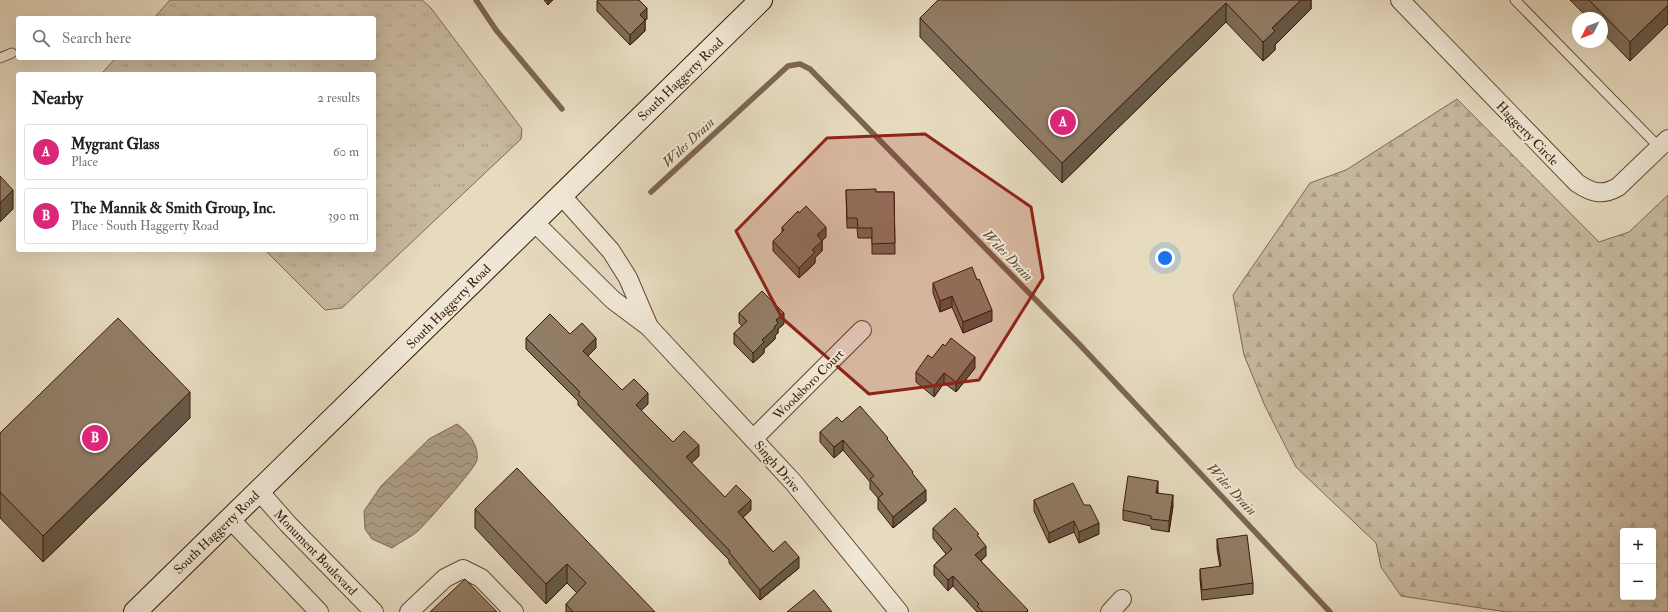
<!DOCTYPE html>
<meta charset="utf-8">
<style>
:root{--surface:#fff;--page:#f6f6f6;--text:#202124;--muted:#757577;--line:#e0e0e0;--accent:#db2777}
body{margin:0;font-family:"IM FELL Double Pica",serif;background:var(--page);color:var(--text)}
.controls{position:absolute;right:12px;bottom:12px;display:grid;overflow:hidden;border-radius:4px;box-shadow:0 4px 16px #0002}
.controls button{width:36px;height:36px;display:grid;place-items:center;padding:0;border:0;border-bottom:1px solid var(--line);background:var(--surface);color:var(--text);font:20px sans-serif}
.compass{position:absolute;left:1572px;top:12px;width:36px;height:36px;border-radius:50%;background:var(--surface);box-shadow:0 4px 16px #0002;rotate:228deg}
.you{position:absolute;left:1165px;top:258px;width:14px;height:14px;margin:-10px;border:3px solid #fff;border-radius:50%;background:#1a73e8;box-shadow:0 0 0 6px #1a73e833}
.badge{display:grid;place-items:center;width:26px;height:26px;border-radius:50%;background:var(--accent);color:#fff;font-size:13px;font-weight:700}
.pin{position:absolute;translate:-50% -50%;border:2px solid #fff;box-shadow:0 1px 4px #0006}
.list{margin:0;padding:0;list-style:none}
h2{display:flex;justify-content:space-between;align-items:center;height:52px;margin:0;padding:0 16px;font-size:17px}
h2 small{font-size:13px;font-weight:400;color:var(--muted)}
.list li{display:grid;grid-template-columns:26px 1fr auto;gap:12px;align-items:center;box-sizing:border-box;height:56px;margin:0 8px 8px;padding:0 8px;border:1px solid var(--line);border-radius:4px}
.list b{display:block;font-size:15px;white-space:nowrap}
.list p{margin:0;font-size:13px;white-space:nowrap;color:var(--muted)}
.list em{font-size:13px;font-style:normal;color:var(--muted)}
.icon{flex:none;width:22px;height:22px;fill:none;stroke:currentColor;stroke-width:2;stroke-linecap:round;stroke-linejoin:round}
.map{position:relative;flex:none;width:1668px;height:612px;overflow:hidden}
.search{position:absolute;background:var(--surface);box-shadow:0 4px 16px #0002;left:16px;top:16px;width:360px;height:44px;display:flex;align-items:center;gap:10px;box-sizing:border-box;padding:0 14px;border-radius:4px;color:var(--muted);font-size:15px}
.panel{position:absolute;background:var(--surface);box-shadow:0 4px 16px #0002;left:16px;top:72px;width:360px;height:180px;border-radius:4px}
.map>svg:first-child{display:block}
</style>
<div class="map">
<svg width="1668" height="612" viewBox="0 0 1668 612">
<defs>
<pattern id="grass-tufts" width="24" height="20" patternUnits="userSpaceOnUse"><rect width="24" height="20" fill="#c8b9a0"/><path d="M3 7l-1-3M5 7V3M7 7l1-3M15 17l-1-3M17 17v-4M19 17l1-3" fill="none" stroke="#ac9e88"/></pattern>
<pattern id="forest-firs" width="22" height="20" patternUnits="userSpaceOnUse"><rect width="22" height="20" fill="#c8b9a0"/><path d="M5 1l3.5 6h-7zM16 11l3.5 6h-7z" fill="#ac9e88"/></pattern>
<pattern id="water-waves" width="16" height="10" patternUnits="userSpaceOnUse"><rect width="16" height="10" fill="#aa9880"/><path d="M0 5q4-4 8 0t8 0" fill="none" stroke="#8b7b67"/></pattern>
</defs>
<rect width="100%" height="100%" fill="#e6dabf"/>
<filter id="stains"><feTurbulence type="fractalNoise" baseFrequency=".005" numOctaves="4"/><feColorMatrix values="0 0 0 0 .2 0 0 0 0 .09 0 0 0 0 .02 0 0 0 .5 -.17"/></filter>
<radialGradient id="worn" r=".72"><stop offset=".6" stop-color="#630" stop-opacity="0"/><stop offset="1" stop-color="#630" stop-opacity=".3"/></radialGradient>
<path fill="url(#grass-tufts)" stroke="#806853" d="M170 0H422L431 8 522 129 521 139 342 308 325 310 265 250H374V74L102 73 116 58H374V18H154Z"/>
<path fill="url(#forest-firs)" stroke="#806853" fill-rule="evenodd" d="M1457 99 1599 242 1629 232 1668 195V612H1507L1401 596 1381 567 1376 543 1296 467 1265 406 1244 355 1233 295 1310 183 1346 170ZM1623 531H1653V597H1623Z"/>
<path fill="url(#water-waves)" stroke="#7c654f" d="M457 424C468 432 479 445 477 460 476 468 426 523 418 531 410 538 400 542 392 548L372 539 365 529 364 511 381 486 429 439Z"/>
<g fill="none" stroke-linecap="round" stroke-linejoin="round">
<g stroke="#7c654f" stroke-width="5.5">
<path d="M476 0 496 30 562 109"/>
<path d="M651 192 788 66 800 64 810 69 1080 345 1330 612"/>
</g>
<g stroke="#634834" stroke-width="11">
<g id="service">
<path d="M1515 0 1659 147"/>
<path d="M0 58 12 53"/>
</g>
</g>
<g stroke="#634834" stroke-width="20">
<g id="minor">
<path d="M1400 0 1577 183C1592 193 1602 196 1618 187L1668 139"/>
<path d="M533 221 613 300 649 327 628 278 611 251 561 195"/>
<path d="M649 327 793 482 899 612"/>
<path d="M753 439 862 330"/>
<path d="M259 491 288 524 374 612"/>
<path d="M230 519 319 612"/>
<path d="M409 612 445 578 463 569 481 578 514 612"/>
<path d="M1110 612 1122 599"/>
</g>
</g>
<g stroke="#371806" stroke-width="24">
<path id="secondary" d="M135 612 761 0"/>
</g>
<use href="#service" stroke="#efe7d5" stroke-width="9"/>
<use href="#minor" stroke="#efe7d5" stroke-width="18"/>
<use href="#secondary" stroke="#efe7d5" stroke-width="22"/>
</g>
<g fill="#7e6c58" stroke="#371806">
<path d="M544 0H553L548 5Z"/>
<path d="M938 0H1311V9L1275 45V50L1263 61 1226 22 1062 183 920 37V18Z"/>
<path d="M1570 0H1668L1630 61 1602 32V18H1588Z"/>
<path d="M597 1 647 19 645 20V31L630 45 597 11Z"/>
<path d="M846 190 876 192H894L895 254H872V238H858L857 228H847Z"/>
<path d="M782 227 826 237 822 241V251L815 258V263L799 278 773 251V241L782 232Z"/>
<path d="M933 283 992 321 963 333 952 307 940 312 933 293Z"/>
<path d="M739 313 784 324 778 329V333L775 336V339L764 349V353L753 363 734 344V333L742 326 739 323Z"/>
<path d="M570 334 596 348 588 356 622 390 648 404 641 411 673 442 699 456 691 463 725 497 751 510 743 517 773 552 799 568 760 600 729 563V560L578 405V401L526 349V338Z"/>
<path d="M932 358 975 368 956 392 944 383 934 397 916 382V372Z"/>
<path d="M190 418 43 562 0 518V433Z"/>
<path d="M842 422 888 441 913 475 926 501 893 528 878 509V498L870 489V482L843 450 834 458 820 442V432Z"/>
<path d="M1158 491V493L1173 506 1169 532 1151 529V526L1123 520V510Z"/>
<path d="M1034 500 1099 534 1079 543 1074 532 1049 543 1034 511Z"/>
<path d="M475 509 655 612H566V604L577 593 567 583 546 604 475 528Z"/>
<path d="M933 528 979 537 986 556 981 561 1028 612H977L953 586 948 591 934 575V565L946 554 933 538Z"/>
<path d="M1217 539 1253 583V594L1202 600 1200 579V569L1220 567 1217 549Z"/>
</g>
<g fill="#665847" stroke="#371806">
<path d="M548 0H553L548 5Z"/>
<path d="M1301 0H1311V9L1275 45V50L1263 61V42L1272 28Z"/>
<path d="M1226 3V22L1062 183V163Z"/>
<path d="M1668 5V24L1630 61V42Z"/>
<path d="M647 8V19L645 20V31L630 45V35L640 15Z"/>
<path d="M13 190V209L0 222V203Z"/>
<path d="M826 227V237L822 241V251L815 258V263L799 278V268L812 250 817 235Z"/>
<path d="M952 296V307L940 312V301Z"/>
<path d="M992 310V321L963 333V322Z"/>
<path d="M784 313V324L778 329V333L775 336V339L764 349V353L753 363V353L762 340 774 327 776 320Z"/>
<path d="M596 338V348L583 361V351Z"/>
<path d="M975 357V368L956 392V382Z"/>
<path d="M944 373V383L934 397V386Z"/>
<path d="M190 392V418L43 562V536Z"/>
<path d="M648 393V404L636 416V405Z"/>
<path d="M843 440V450L834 458V447Z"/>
<path d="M699 445V456L686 468V457Z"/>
<path d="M1158 481V491L1156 504V493Z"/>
<path d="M926 490V501L893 528V517Z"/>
<path d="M1173 495V506L1169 532V521Z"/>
<path d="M751 500V510L738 522V512Z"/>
<path d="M1074 521V532L1049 543V533Z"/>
<path d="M1099 523V534L1079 543V532Z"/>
<path d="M986 546V556L975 566V555Z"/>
<path d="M799 557V568L760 600V590Z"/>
<path d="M567 564V583L546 604V584Z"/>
<path d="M953 576V586L948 591V580Z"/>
</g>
<g fill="#927d66" stroke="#371806">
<path d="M598 0H639L647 8 640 15 645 20 630 35 597 1Z"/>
<path d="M938 0H1301L1272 28 1275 31 1263 42 1226 3 1062 163 920 18Z"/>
<path d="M1589 0H1668V5L1630 42Z"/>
<path d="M0 176 13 190 0 203Z"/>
<path d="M876 189V192H894L895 243 872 244V228H858L857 218H847L846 190Z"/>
<path d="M806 206 826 227 817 235 822 241 812 250 815 252 799 268 773 241 784 230 782 227 798 211 799 213Z"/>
<path d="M972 267 977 280 979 279 992 310 963 322 952 296 940 301 933 283Z"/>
<path d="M762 291 784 313 776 320 778 323 774 327 775 328 762 340 764 342 753 353 734 333 747 321 739 313Z"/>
<path d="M550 314 570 334 582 323 596 338 583 351 622 390 634 379 648 393 636 405 673 442 684 431 699 445 686 457 725 497 736 485 751 500 738 512 773 552 785 541 799 557 760 590 729 552 730 551 578 394 580 392 526 338Z"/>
<path d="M118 318 190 392 43 536 0 492V433Z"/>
<path d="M951 338 975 357 956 382 944 373 934 386 916 372 928 355 932 358 943 344 945 346Z"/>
<path d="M860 406 888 438 887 439 913 472 912 473 926 490 893 517 878 498 883 494 870 479 874 476 843 440 834 447 820 432 837 417 842 422Z"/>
<path d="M517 468 655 612H573L566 604 586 583 567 564 546 584 475 509Z"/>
<path d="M1128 476 1158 481 1156 493 1173 495 1169 521 1151 519V516L1123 510Z"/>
<path d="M1073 483 1084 505H1090L1099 523 1079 532 1074 521 1049 533 1034 500Z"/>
<path d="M955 508 979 534 977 535 986 546 975 555 1028 610 1026 612H983L977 606 979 604 953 576 948 580 934 565 952 549 933 528Z"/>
<path d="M1247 535 1253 583 1202 590 1200 569 1221 566 1217 539Z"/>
<path d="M465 579 497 612H430Z"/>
<path d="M814 590 832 612H787Z"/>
</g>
<path fill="#8f2418" fill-opacity="0.2" stroke="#8f2418" stroke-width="3" stroke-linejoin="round" d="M925 134 1031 207 1043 278 979 380 869 394 782 318 736 231 827 138Z"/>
<g text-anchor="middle" stroke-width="4" stroke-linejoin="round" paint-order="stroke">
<g font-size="13" fill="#371806" stroke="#efe7d5">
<text transform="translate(680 79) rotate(-44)" y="5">South Haggerty Road</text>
<text transform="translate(1528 133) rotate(46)" y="5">Haggerty Circle</text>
<text transform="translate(448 306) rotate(-45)" y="5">South Haggerty Road</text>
<text transform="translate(808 384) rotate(-45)" y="5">Woodsboro Court</text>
<text transform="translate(778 466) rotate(49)" y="5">Singh Drive</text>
<text transform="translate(216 532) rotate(-44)" y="5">South Haggerty Road</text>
<text transform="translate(316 552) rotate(46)" y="5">Monument Boulevard</text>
</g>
<g font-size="14" font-style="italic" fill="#654b37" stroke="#efe7d5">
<text transform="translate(688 142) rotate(-43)" y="5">Wiles Drain</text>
<text transform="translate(1008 255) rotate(46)" y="5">Wiles Drain</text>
<text transform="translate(1232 489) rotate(47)" y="5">Wiles Drain</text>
</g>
</g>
<rect width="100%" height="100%" filter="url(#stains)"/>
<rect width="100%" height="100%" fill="url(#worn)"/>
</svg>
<div class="controls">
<button>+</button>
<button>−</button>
</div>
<svg class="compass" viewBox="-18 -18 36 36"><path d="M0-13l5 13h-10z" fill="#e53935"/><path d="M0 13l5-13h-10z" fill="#757577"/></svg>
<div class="you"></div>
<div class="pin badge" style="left:1063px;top:122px">A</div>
<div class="pin badge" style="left:95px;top:438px">B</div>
<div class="search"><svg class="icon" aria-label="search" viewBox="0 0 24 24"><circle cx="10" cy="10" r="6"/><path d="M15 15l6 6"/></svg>Search here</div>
<section class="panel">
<h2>Nearby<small>2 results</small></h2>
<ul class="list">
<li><span class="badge">A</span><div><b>Mygrant Glass</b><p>Place</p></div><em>60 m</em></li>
<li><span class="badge">B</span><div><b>The Mannik &amp; Smith Group, Inc.</b><p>Place · South Haggerty Road</p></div><em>390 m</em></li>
</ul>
</section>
</div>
